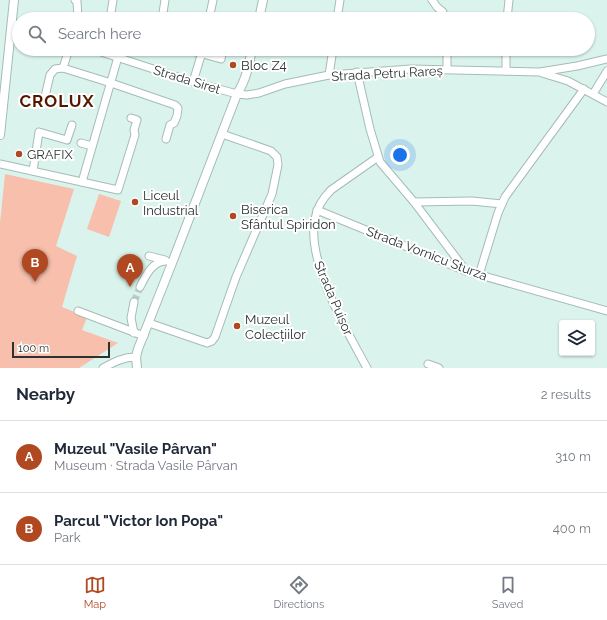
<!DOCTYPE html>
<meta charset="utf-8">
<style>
:root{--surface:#fff;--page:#f2f2f3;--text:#1f2937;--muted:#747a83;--line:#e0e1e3;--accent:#b04922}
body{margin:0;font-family:Raleway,sans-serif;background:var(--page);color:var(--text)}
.controls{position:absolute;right:12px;bottom:12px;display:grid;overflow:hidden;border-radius:4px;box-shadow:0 1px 3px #0004}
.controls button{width:36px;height:36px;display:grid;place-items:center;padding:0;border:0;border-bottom:1px solid var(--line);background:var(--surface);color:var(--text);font:20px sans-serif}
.scale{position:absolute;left:12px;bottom:10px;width:98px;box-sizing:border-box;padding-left:4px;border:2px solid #2a3331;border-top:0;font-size:11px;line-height:14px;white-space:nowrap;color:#2a3331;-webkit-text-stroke:3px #fff;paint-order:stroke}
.you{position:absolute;left:400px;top:155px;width:14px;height:14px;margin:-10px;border:3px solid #fff;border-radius:50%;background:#1a73e8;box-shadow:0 0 0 6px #1a73e833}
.badge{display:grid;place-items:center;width:26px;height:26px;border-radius:50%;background:var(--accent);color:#fff;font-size:13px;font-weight:700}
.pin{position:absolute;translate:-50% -33px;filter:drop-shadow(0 1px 2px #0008)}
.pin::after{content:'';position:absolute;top:21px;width:14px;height:12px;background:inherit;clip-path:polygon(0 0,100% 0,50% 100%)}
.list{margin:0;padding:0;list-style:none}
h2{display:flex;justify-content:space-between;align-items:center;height:52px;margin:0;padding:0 16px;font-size:17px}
h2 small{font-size:13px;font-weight:400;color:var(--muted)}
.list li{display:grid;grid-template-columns:26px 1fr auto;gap:12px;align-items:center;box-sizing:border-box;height:72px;padding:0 16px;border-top:1px solid var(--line)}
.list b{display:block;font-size:15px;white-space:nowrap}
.list p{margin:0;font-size:13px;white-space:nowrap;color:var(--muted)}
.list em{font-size:13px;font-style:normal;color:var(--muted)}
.icon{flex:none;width:22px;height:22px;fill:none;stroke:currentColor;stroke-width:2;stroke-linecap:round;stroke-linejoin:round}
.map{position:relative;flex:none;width:607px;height:368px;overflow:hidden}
.search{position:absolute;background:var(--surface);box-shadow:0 1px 3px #0004;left:12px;right:12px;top:12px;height:44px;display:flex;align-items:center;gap:10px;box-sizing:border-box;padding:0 14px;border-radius:22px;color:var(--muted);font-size:15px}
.sheet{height:196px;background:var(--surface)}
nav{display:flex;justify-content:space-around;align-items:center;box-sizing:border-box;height:56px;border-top:1px solid var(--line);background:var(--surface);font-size:11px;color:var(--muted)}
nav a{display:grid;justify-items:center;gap:2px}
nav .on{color:var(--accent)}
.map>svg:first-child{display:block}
</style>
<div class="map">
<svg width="607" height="368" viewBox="0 0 607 368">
<rect width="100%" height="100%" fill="#dbf3ed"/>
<g fill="#f7bfac">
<path d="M5 174 74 189 56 246 77 256 62 307 87 317 82 330 118 343 79 368H0V223Z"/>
<path d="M99 194 121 201 109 237 87 229Z"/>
</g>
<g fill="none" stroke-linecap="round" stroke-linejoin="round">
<path stroke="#b8cdc7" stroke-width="7" stroke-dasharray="7 3.5" stroke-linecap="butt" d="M134 302 140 287"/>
<g stroke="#a5bcb6" stroke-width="9">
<g id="minor">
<path d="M75 0 77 1 78 19"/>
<path d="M432 0 437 7 443 12 444 19"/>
<path d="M110 19 113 0"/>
<path d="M162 19 165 0"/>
<path d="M209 19 213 0"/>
<path d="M337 19 340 0"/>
<path d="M507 19 509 0"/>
<path d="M12 23 19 25"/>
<path d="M92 49 193 82 237 94 247 95 259 93 285 84 329 75 411 69 540 72 577 66 607 59"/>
<path d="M185 49 221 59 223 49"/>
<path d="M447 49V69"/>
<path d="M63 68 69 49"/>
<path d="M506 71V49"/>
<path d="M357 72 370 129 380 162 414 202 466 271"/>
<path d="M542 73 568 81 607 102"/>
<path d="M329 75 333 49"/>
<path d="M193 82 203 49"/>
<path d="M593 94 607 71"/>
<path d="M44 101 50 75 55 69 63 68 111 83 175 105 178 108 177 116 174 123 170 125 166 139"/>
<path d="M81 143 92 146"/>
<path d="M0 164 118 190 135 135 134 130 137 120 131 118"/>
<path d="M33 171 39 132 67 140 72 125"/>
<path d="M82 182 118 57"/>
<path d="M414 202 472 201 502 204"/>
<path d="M317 210 466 271 607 311"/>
<path d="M149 256 165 260"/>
<path d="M479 275 498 213 505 197 584 89"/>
<path d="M140 287C145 277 152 261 166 261"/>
<path d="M134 302 131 318 134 333"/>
<path d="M78 311 144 336"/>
<path d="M149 323 207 343 212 341 215 337 236 277 272 194 278 165 277 157 271 151 222 134"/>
<path d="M428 364 439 368"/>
<path d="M103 368C114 362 123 357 136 357"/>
<path d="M367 368C347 331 306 262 315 219 317 207 323 198 331 190L378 157"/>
</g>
</g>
<g stroke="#a5bcb6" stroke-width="10">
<g id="major">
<path d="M259 19 263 0"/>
<path d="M0 135 14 0"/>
<path d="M137 368 136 357 138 349 172 263 237 94C246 80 249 65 252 49"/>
</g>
</g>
<use href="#minor" stroke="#fff" stroke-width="7"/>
<use href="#major" stroke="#fff" stroke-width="8"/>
</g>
<g fill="#b04922" stroke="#fff" stroke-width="1.5">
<circle cx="233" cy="65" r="4"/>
<circle cx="19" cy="154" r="4"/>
<circle cx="135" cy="202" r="4"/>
<circle cx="233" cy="216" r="4"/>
<circle cx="237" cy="326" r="4"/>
</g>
<g text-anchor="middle" stroke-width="4" stroke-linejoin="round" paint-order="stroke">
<g font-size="13" fill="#2a3331" stroke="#fff" text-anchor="start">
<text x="241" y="70">Bloc Z4</text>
<text x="27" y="159">GRAFIX</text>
<text x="143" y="200">Liceul<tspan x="143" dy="15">Industrial</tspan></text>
<text x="241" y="214">Biserica<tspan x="241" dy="15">Sfântul Spiridon</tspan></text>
<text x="245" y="324">Muzeul<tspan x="245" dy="15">Colecțiilor</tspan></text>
</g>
<g font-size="13" fill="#2a3331" stroke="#fff">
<text transform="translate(387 73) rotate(-3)" y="5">Strada Petru Rareș</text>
<text transform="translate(187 79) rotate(17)" y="5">Strada Siret</text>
<text transform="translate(427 253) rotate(21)" y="5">Strada Vornicu Sturza</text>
<text transform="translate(334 298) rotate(67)" y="5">Strada Puișor</text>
</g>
<g font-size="17" font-weight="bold" letter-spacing="1" fill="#561600" stroke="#fff">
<text x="57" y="107">CROLUX</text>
</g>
</g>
</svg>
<div class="controls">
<button><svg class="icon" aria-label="layers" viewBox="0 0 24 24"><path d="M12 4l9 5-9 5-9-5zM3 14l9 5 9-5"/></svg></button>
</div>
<div class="scale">100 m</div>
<div class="you"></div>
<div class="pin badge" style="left:130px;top:287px">A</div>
<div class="pin badge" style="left:35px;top:282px">B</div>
<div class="search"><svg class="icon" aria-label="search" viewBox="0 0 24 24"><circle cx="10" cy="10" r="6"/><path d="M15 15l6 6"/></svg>Search here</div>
</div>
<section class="sheet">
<h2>Nearby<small>2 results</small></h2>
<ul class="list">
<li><span class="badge">A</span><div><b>Muzeul &quot;Vasile Pârvan&quot;</b><p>Museum · Strada Vasile Pârvan</p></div><em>310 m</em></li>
<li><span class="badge">B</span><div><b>Parcul &quot;Victor Ion Popa&quot;</b><p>Park</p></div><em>400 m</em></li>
</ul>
</section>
<nav>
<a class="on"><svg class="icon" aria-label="map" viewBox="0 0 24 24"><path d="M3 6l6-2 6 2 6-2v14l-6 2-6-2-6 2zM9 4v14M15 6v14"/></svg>Map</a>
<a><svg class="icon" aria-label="directions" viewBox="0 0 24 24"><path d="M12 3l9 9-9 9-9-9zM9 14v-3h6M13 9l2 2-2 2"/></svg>Directions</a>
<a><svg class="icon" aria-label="saved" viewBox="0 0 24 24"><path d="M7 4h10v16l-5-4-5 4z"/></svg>Saved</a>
</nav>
